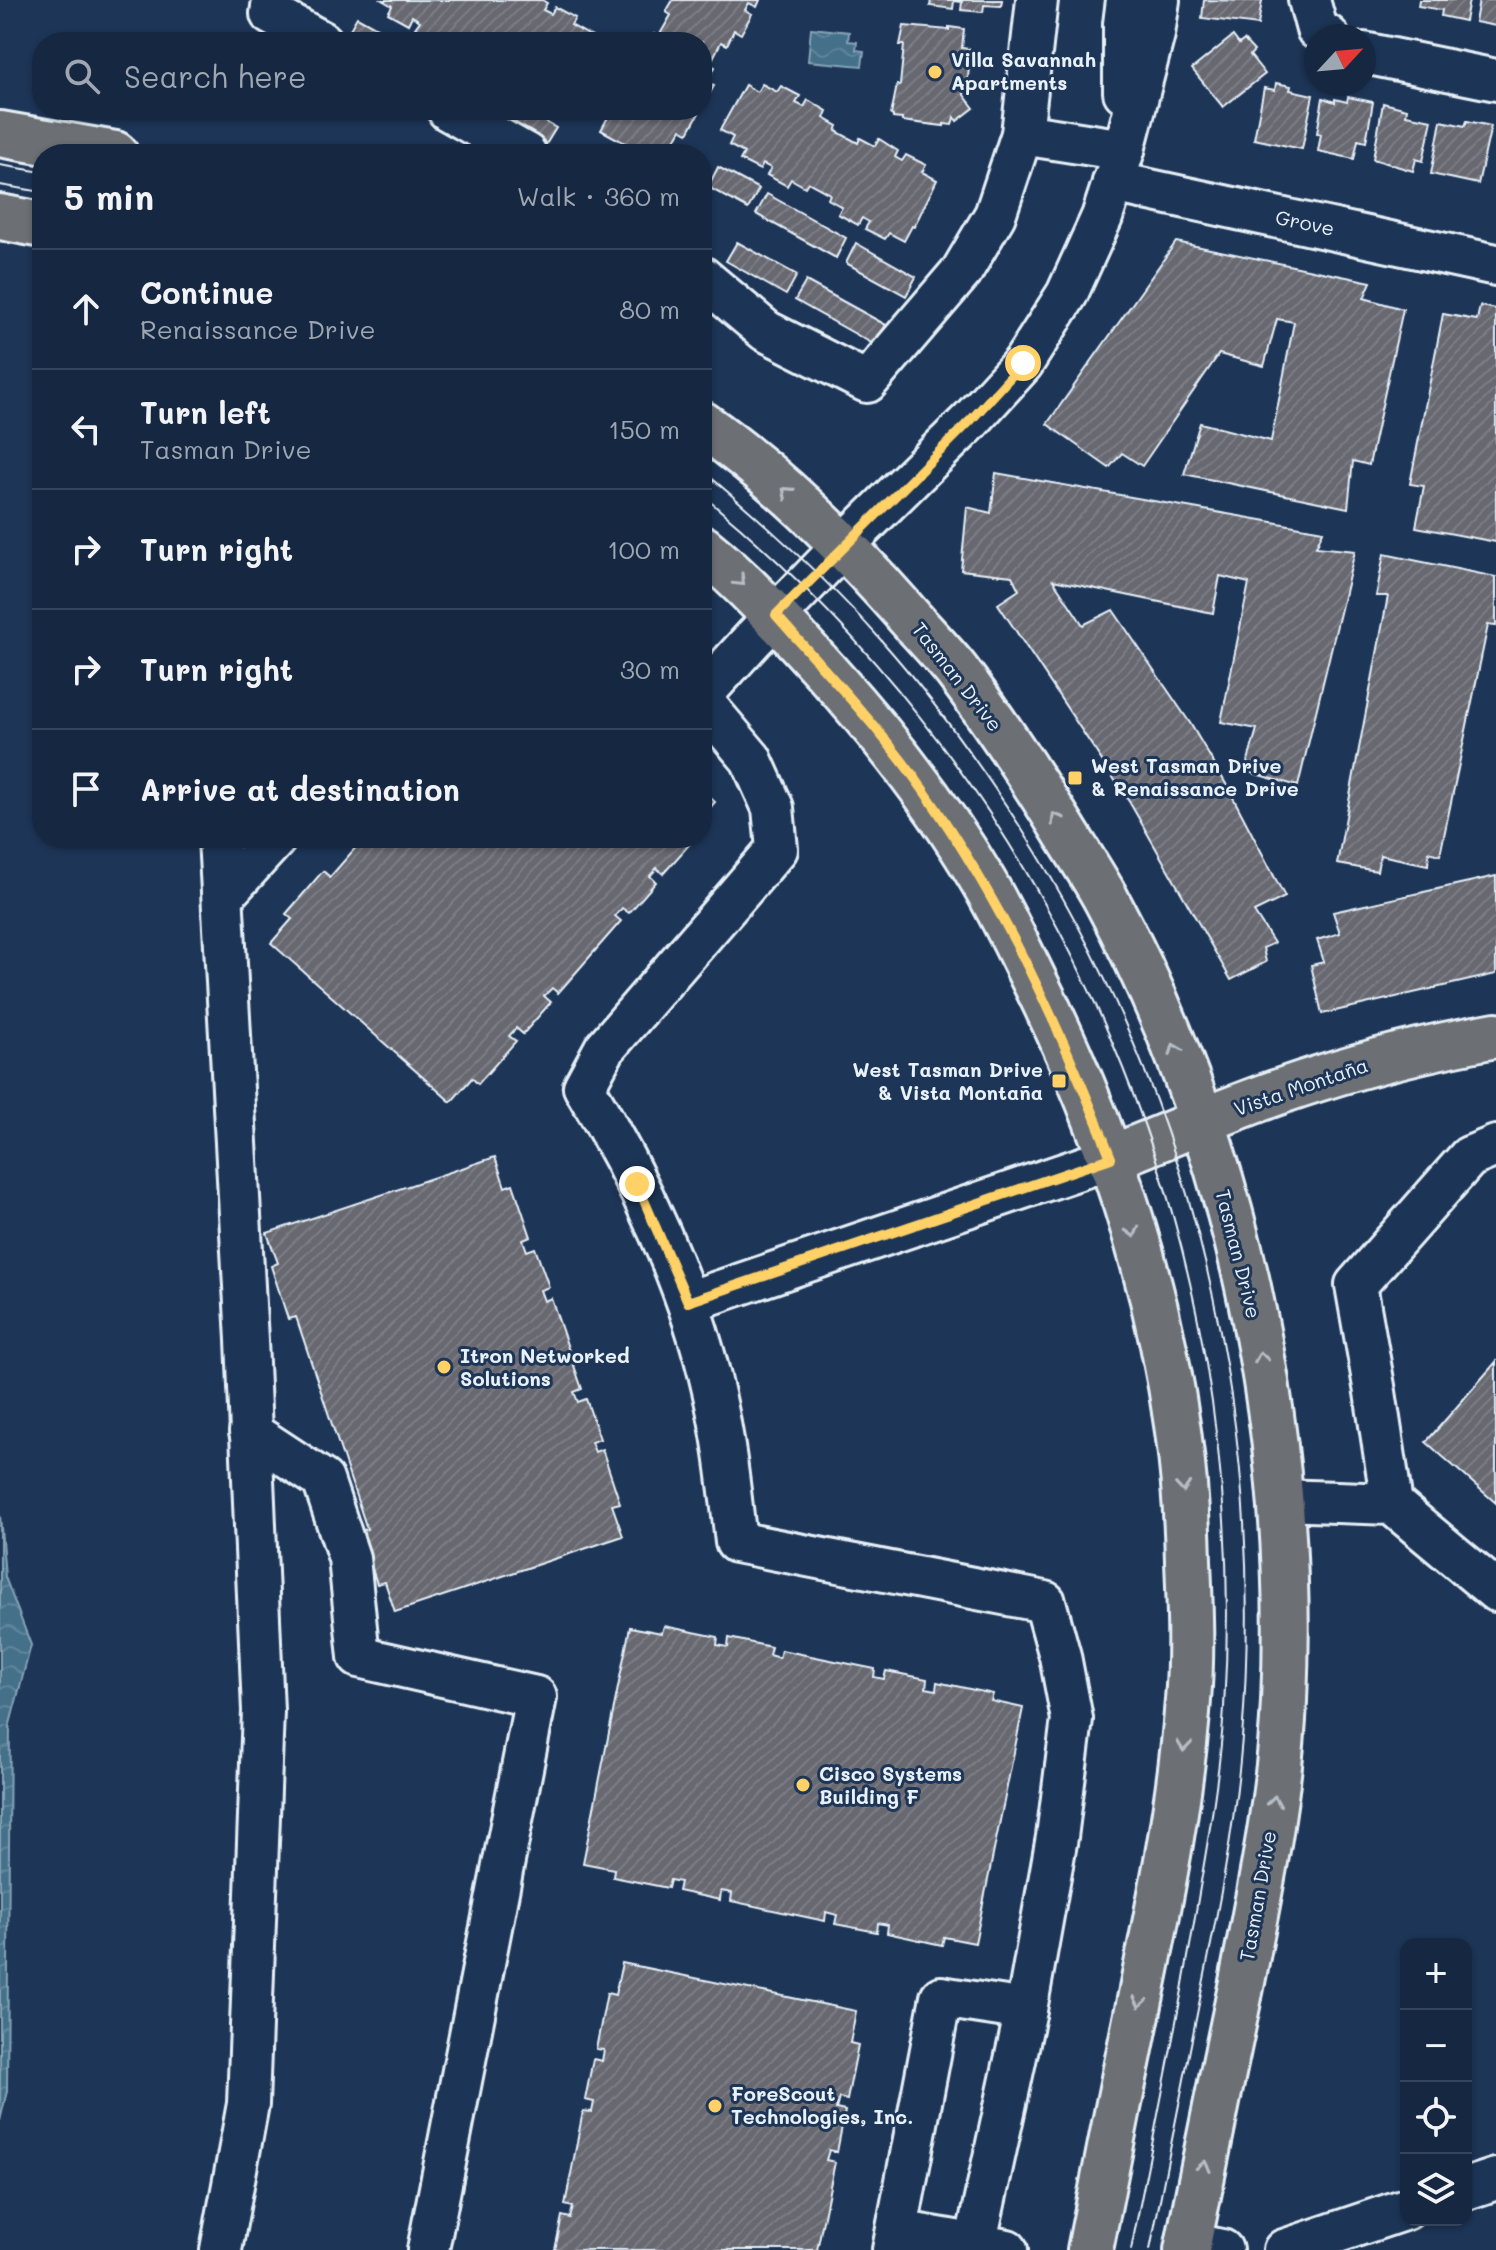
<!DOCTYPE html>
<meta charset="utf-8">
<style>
:root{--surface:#162841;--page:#1f3048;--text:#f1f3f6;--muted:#9ea6b1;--line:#35445a}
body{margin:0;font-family:Mali,sans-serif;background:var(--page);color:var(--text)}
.controls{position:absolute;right:24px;bottom:24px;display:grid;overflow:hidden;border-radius:16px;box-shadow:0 2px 6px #0004}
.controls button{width:72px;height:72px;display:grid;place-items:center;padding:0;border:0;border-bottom:2px solid var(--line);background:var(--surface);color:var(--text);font:40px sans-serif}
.compass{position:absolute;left:1304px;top:24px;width:72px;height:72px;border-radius:50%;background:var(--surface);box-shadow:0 2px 6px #0004;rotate:64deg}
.stop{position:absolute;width:24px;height:24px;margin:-18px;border:6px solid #ffd166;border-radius:50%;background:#fff}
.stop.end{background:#ffd166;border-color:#fff;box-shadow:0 2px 8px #0008}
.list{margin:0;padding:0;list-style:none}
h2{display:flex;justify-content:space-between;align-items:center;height:104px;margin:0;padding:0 32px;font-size:34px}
h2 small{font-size:26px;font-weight:400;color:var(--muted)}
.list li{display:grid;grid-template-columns:52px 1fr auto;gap:24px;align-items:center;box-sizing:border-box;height:120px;padding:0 32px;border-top:2px solid var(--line)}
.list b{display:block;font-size:30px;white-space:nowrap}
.list p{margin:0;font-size:26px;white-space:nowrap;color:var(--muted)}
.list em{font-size:26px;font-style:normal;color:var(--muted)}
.icon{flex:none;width:44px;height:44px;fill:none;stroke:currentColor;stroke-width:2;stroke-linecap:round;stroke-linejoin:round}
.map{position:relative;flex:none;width:1496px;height:2250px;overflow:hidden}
.search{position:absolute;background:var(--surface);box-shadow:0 2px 6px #0004;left:32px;top:32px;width:680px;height:88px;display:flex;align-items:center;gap:20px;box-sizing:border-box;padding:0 28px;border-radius:32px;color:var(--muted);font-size:30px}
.panel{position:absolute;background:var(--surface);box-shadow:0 2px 6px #0004;left:32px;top:144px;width:680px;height:704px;border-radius:32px}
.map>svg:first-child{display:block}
</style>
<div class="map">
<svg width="1496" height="2250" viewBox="0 0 1496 2250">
<defs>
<pattern id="water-waves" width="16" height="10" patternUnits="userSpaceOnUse" patternTransform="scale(2)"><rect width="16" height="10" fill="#44708a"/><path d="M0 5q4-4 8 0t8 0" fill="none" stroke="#5f859b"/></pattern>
<pattern id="building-hatch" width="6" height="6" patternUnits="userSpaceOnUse" patternTransform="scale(2)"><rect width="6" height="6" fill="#676771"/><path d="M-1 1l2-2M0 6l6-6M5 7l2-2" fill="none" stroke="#7d7d86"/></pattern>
</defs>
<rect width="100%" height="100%" fill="#1d3557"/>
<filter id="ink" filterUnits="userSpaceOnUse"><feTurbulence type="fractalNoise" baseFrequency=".0125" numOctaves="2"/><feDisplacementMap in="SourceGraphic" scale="16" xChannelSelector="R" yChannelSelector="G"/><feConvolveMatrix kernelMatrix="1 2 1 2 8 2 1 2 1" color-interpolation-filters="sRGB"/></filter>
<g filter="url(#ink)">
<g fill="url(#water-waves)" stroke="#86a4b6" stroke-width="2">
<path d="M811 28 849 32 848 41 857 42 856 50 864 51 862 66 808 61Z"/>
<path d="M0 1515 5 1577 31 1645 10 1724 7 2091 0 2121Z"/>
</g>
<g fill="url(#building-hatch)" stroke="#e8f1f8" stroke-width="2">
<path d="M382 0H542L547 3 543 10 551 14 555 7 575 18 571 25 601 42H471L457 34 454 39 439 31 435 39 415 28 420 21 412 16 408 24 388 13 392 6Z"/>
<path d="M673 0H760L757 7 749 3 745 10 752 14 741 34 734 30 727 45 721 42 710 64 715 67 707 82 714 86 703 106 702 42H650L654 34 659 36 671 15 666 12Z"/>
<path d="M931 0H1002L1001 6 984 5 983 12 961 10 962 2 954 1 953 9 930 6Z"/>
<path d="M1204 0 1262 1 1258 25 1202 18Z"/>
<path d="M1419 0H1469L1465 21 1441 16 1442 10 1418 6Z"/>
<path d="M1479 0H1496V26L1475 22Z"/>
<path d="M357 17 388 34 383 42H353L345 38Z"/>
<path d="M904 26 949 30V27L964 29 962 48 969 49 968 58H970L967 87H965L964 95 974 108 957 121 954 117 952 125 944 124V126L902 121V119L893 118V116L891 115 897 85H900L904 45H900Z"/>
<path d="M1233 36 1239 44 1244 40 1254 51 1250 55 1265 74 1223 107 1192 69Z"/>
<path d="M1276 83 1291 86 1290 90 1313 95 1302 149 1254 139 1264 88 1275 90Z"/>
<path d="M762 84 777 92 781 86 800 96 796 103 804 107 808 100 827 111 824 118 838 126 836 131 858 143 860 138 875 146 879 139 898 151 895 157 902 161 906 155 926 165 922 172 937 180 914 227 912 226 904 241 889 233 885 239 865 229 869 222 862 218 858 225 838 214 842 207 828 199 830 194 808 182 805 187 791 179 787 186 767 175 771 168 763 164 760 170 740 160 744 153 729 145 733 137 720 130 745 85 757 92Z"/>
<path d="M1348 97 1373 102 1366 142 1358 140 1354 159 1318 151 1321 134 1317 133 1323 98 1335 102V99L1347 102Z"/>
<path d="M1383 103 1407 109 1406 115 1432 120 1423 161 1416 159 1413 171 1373 159Z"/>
<path d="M514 110H525L556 128 543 149 505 125Z"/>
<path d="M612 110H694L699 113 688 133 681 129 667 154H645L601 130Z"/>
<path d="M1441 121 1465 126 1467 121 1491 126 1478 184 1431 174Z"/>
<path d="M718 167 759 189 748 209 708 187Z"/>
<path d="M767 194 846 238 836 258 756 214Z"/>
<path d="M737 242 797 275 786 295 726 261Z"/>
<path d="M1176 242 1371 282 1364 298 1403 309 1369 465 1353 461 1348 508 1184 474 1200 423 1271 441 1294 322 1277 319 1264 366 1219 354 1142 466 1122 453 1109 468 1047 424Z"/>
<path d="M856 243 916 277 906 296 846 263Z"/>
<path d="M806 281 886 325 875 345 795 300Z"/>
<path d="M1480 306 1496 309V542L1416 527 1424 486 1410 484 1443 314 1477 320Z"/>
<path d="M996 473 1323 531 1316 547 1355 551 1298 786 1245 771 1257 729 1221 722 1249 583 1220 576 1213 613 1053 580 1083 625 1113 610 1190 723 1226 784 1285 897 1254 912 1274 943 1263 948 1266 962 1231 980 1130 803 998 604 1019 590 1012 576 961 570 967 507 991 513Z"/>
<path d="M1384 554 1496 577V626L1488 625 1440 855 1429 852 1428 865 1380 855 1377 871 1337 864 1388 596H1376Z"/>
<path d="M702 790 715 802 702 817Z"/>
<path d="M364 838H695L663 874 657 868 650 876 656 882 629 913 622 908 615 916 621 921 558 993 552 988 544 996 551 1002 523 1034 516 1028 509 1036 516 1041 478 1084 472 1078 451 1102 271 943 292 919 286 914 323 871 330 877Z"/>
<path d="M1496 876V974L1322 1014 1311 965 1324 962 1317 940 1340 933 1333 912Z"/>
<path d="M495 1157 505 1187 513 1184 531 1237 523 1240 527 1251 535 1248 549 1287 540 1290 544 1301 551 1298 582 1389 574 1392 578 1402 586 1399 600 1439 591 1442 595 1452 602 1449 620 1503 612 1505 623 1536 395 1612 385 1582 377 1584 360 1531 367 1529 296 1317 288 1319 271 1266 278 1263 267 1233Z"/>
<path d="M1496 1362V1503L1426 1442Z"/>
<path d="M664 1626 718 1637 717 1645 728 1647 729 1638 771 1647 769 1655 779 1658 781 1650 875 1669 874 1677 884 1679 886 1671 927 1679 926 1688 936 1690 937 1682 993 1694 991 1701 1023 1708 975 1943 944 1937 942 1945 887 1933 888 1925 878 1923 877 1932 835 1924 837 1915 826 1912 825 1921 731 1901 732 1893 721 1891 720 1900 678 1891 680 1882 670 1880 668 1888 613 1877 614 1869 583 1863 630 1627 662 1633Z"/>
<path d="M622 1963 856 2011 850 2043 858 2045 847 2100 839 2098 836 2109 845 2111 837 2152 829 2150 826 2160 835 2162 817 2250H555L562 2216 570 2218 573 2207 565 2205 583 2111 592 2112 594 2102 585 2100 593 2059 602 2061 604 2050 596 2049 607 1993 615 1995Z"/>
</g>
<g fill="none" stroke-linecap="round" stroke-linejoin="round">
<g stroke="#e8f1f8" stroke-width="46">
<g id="minor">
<path d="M273 0 271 14 322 42"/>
<path d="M1309 0 1317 29 1328 36"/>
<path d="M1364 53 1496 80"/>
<path d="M1124 92V24L1127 0"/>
<path d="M448 110 526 154"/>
<path d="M1022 134 1124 150"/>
<path d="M1113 182 1496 265"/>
<path d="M702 277 766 331 867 382 962 271 995 215 1022 134 1037 0"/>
<path d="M702 695 754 638 844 545 971 420 1023 363 1067 294 1102 217 1124 150 1154 34 1159 0"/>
<path d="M702 701 751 759 773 808 777 849 605 1048 584 1087C638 1176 690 1288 713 1390 725 1440 730 1491 736 1542L1045 1602 1060 1656 1072 1719 1057 1837 1026 2010 974 2250"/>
<path d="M219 838 247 1340 263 1711 248 2104 221 2250"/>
<path d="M223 896 276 838"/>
<path d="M688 1302 1111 1158"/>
<path d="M250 1432 323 1480 349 1558 359 1657 536 1697 428 2250"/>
<path d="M1281 1500 1392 1504 1496 1591"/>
<path d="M1392 1504 1375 1392 1356 1285 1469 1157 1496 1146"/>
<path d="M1466 2189 1496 2179"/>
<path d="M897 2231 1007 2250"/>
<path d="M1188 2243 1222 2250"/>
<path d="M893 2250 941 1997 1026 2010"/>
<path d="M1284 2250 1406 2209"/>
</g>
</g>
<g stroke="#e8f1f8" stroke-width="50">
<g id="major">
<path d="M0 134 115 154"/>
<path d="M0 217 42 225"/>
<path d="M702 424C777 477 842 541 902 609 920 630 939 649 956 670 995 721 1030 775 1064 830 1078 853 1093 875 1106 899 1235 1139 1297 1429 1284 1701 1280 1796 1260 1889 1242 1982 1223 2071 1205 2161 1187 2250"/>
<path d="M702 548C748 585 787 629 827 673 885 737 939 806 983 881 1000 910 1015 941 1030 972 1102 1115 1156 1271 1178 1431 1184 1473 1187 1517 1188 1561 1190 1607 1192 1654 1188 1700 1181 1796 1162 1891 1143 1985 1125 2073 1107 2162 1090 2250"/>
<path d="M1111 1158C1179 1131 1247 1101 1317 1079 1376 1060 1435 1046 1496 1035"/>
</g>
</g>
<use href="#minor" stroke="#1d3557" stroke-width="40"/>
<use href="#major" stroke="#6c6f75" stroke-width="44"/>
<g stroke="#e8f1f8" stroke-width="2">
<path d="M0 165 42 172"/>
<path d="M0 185 42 192"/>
<path d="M702 470C765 523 826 578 880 639 933 698 978 762 1021 828 1194 1100 1267 1417 1242 1738 1235 1829 1216 1920 1198 2009 1182 2089 1166 2170 1150 2250"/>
<path d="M702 495C1066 794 1253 1239 1224 1708 1220 1772 1209 1835 1198 1899 1179 2016 1154 2133 1131 2250"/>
</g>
</g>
<defs><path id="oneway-chevron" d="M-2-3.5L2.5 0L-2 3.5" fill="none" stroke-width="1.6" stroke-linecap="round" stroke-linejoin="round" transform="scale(2)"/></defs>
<g stroke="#b6bdc4">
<use href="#oneway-chevron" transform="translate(787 492) rotate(-139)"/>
<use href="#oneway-chevron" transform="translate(740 581) rotate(44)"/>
<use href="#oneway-chevron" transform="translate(1056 818) rotate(-121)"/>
<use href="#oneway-chevron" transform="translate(1175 1049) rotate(-112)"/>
<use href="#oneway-chevron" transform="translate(1133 1232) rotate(74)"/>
<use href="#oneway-chevron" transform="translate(1261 1357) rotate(-99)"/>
<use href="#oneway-chevron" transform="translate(1183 1487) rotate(85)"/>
<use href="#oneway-chevron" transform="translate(1184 1746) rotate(96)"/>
<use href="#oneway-chevron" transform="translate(1274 1801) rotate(-82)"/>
<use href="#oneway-chevron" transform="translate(1140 2002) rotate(101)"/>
<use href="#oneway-chevron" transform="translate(1204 2166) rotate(-78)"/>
</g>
</g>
<g fill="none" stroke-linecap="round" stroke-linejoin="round" filter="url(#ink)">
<path stroke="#ffd166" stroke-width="10" d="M637 1184 688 1302 1111 1158C1061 1029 1004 905 924 791 880 728 827 673 776 615L971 420 1023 363"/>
</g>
<g fill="#ffd166" stroke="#1d3557" stroke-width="3">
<circle cx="935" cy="72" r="8"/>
<rect x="1067" y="770" width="16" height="16" rx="4"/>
<rect x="1051" y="1073" width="16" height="16" rx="4"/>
<circle cx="444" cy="1367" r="8"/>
<circle cx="803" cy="1785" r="8"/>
<circle cx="715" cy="2106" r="8"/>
</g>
<g text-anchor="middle" stroke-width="6" stroke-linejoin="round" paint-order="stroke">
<g font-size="20" font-weight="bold" fill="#e8f1f8" stroke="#1d3557" text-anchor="start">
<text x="951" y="67">Villa Savannah<tspan x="951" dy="23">Apartments</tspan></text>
<text x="1091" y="773">West Tasman Drive<tspan x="1091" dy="23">&amp; Renaissance Drive</tspan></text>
<text x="1043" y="1077" text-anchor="end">West Tasman Drive<tspan x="1043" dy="23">&amp; Vista Montaña</tspan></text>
<text x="460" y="1363">Itron Networked<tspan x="460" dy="23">Solutions</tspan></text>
<text x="819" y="1781">Cisco Systems<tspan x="819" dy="23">Building F</tspan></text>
<text x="731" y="2101">ForeScout<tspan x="731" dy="23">Technologies, Inc.</tspan></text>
</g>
<g font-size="20" fill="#e8f1f8" stroke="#1d3557">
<text transform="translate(1305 223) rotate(12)" y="7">Grove</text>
<text transform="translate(957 677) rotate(52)" y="7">Tasman Drive</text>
<text transform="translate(1301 1087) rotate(-19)" y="7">Vista Montaña</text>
<text transform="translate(1238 1254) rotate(76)" y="7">Tasman Drive</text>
<text transform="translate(1258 1896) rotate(-80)" y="7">Tasman Drive</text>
</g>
</g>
</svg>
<div class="controls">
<button>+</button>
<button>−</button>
<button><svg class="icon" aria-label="locate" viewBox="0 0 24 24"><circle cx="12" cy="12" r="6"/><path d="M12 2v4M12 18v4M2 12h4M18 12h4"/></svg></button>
<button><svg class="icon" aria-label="layers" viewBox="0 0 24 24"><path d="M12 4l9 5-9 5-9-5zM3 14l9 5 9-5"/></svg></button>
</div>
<svg class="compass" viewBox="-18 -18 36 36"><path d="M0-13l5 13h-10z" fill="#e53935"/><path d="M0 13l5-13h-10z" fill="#9ea6b1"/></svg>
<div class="stop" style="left:1023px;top:363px"></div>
<div class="stop end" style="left:637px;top:1184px"></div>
<div class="search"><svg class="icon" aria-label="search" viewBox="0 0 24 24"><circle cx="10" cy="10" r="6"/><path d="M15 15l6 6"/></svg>Search here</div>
<section class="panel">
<h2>5 min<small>Walk · 360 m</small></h2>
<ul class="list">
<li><svg class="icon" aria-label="ahead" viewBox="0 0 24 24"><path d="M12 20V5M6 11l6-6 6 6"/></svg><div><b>Continue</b><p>Renaissance Drive</p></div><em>80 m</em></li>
<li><svg class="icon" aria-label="left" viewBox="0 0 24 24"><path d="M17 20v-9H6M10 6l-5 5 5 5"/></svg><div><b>Turn left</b><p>Tasman Drive</p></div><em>150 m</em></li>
<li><svg class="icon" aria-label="right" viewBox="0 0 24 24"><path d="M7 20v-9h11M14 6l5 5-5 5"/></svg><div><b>Turn right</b></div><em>100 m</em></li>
<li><svg class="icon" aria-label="right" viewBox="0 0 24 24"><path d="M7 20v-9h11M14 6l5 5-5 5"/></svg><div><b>Turn right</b></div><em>30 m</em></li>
<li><svg class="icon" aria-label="arrive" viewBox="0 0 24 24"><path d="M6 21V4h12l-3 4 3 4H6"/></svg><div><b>Arrive at destination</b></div></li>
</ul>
</section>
</div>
